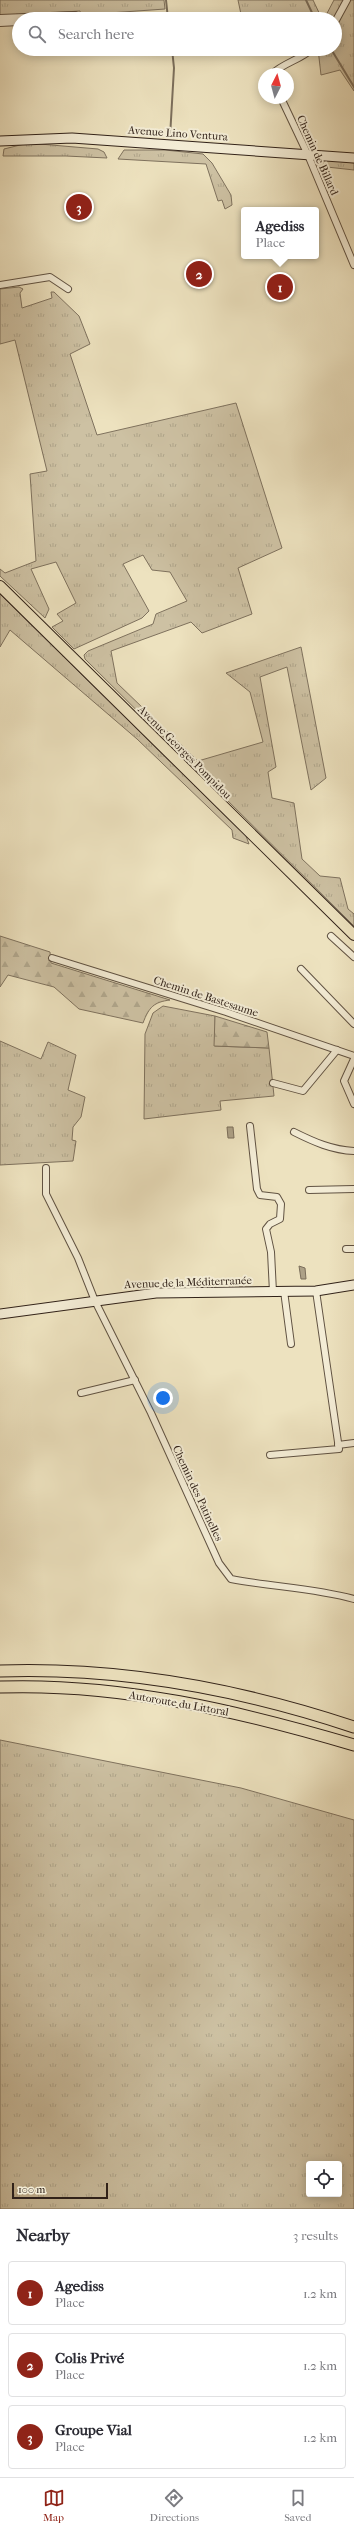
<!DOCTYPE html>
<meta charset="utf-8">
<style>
:root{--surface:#fff;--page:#f2f2f3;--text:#2b2b33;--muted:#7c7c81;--line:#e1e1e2;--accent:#8f2418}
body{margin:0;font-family:"IM FELL French Canon",serif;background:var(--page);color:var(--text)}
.controls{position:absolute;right:12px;bottom:12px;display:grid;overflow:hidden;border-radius:4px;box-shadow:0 2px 10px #0003}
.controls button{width:36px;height:36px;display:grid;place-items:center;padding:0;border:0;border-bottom:1px solid var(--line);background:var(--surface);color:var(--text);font:20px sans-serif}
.compass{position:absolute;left:258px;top:68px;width:36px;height:36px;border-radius:50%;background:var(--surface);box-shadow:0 2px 10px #0003;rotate:6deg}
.scale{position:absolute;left:12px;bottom:10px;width:96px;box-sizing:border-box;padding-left:4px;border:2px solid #312219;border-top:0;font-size:11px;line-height:14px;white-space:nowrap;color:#312219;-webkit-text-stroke:3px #f3ecd5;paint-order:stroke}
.you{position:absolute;left:163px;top:1398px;width:14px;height:14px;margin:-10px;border:3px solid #fff;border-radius:50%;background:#1a73e8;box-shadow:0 0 0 6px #1a73e833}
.badge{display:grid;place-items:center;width:26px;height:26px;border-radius:50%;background:var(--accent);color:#fff;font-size:13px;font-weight:700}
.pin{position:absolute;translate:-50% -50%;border:2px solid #fff;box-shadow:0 1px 4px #0006}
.popup{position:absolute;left:241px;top:207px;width:78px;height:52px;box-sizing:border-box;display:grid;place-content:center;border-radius:4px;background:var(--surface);filter:drop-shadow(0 1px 3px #0005);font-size:13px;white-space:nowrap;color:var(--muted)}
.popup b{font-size:15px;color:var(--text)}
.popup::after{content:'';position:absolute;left:50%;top:100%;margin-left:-8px;border:8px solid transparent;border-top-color:var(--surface)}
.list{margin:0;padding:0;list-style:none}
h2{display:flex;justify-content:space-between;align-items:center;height:52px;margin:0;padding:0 16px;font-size:17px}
h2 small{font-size:13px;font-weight:400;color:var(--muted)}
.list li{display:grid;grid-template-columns:26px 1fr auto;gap:12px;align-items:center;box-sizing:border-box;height:64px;margin:0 8px 8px;padding:0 8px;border:1px solid var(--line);border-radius:4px}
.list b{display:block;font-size:15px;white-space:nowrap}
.list p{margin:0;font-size:13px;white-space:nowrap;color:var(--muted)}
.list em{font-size:13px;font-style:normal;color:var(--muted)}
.icon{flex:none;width:22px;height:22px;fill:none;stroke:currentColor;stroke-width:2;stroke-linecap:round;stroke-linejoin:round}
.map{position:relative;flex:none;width:354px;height:2209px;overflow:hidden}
.search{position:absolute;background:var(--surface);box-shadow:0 2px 10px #0003;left:12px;right:12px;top:12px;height:44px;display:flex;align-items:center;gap:10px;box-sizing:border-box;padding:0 14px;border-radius:22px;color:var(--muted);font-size:15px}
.sheet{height:268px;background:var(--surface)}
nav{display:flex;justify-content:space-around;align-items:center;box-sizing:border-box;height:56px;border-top:1px solid var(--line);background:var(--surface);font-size:11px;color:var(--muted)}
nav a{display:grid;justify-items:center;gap:2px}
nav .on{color:var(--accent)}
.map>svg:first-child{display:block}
</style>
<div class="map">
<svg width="354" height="2209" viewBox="0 0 354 2209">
<defs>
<pattern id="grass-tufts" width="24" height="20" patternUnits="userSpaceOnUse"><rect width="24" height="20" fill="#cdc1a3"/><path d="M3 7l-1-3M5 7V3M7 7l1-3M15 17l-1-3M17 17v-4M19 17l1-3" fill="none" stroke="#b0a68c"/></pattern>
<pattern id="forest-firs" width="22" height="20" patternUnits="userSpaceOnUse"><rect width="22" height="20" fill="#cdc1a3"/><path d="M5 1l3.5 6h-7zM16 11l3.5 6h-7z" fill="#b0a68c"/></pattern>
</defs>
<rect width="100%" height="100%" fill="#ede2bf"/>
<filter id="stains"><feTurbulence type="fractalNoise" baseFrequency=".005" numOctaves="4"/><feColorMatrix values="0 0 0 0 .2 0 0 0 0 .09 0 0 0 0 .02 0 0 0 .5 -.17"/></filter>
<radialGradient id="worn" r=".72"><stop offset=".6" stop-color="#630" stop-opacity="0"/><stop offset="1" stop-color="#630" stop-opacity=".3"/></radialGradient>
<g fill="url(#grass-tufts)" stroke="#7f725e" fill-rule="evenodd">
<path d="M0 0H164L165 9 81 15 80 11 0 16Z"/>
<path d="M238 0H313L322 19H242Z"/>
<path d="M334 0H354V91L340 70 321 75 318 49H335V19H324Z"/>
<path d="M28 143 98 149 104 152 107 158 66 156H3L4 149Z"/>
<path d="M124 150H165L203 154 212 163 231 195 232 205 225 209 222 200 218 201 206 164 118 159Z"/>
<path d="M318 159 354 163V170L318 166 315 162Z"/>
<path d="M19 287 23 289 20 293 22 308 52 298 51 292H54L79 316 90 344 70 354 97 435 236 403 282 548 238 568 252 614 202 633 191 622 111 651 117 683 198 761 263 742 250 692 226 673 301 647 326 778 311 790 287 667 260 677 276 767 268 772 272 798 294 803 302 859 320 876 340 878 348 909 354 914V926L85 659 84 655 88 651 153 624 156 614 187 601 170 572 152 570 143 555 123 564 149 611 142 618 74 649 52 627 63 621 57 614 76 603 56 562 31 569 49 609 45 618 0 576V569L5 573 36 561 30 474 47 471 15 340 0 344V289Z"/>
<path d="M0 594 246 836 249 844 233 838 232 830 137 739 10 630 0 647Z"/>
<path d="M163 1006 215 1016V1046L269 1048 274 1096 220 1101 221 1110 144 1119 145 1034 153 1013Z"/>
<path d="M0 1041 41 1059 48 1042 76 1055 68 1090 85 1097 81 1117 73 1127 72 1140 76 1141 73 1161 0 1165Z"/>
<path d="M0 1740 241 1788 354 1820V2209H0ZM309 2164H339V2194H309Z"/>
</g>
<g fill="url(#forest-firs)" stroke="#7f725e">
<path d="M0 936 50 952 51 963 170 1000C154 1002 149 1007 143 1023L79 1009 54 987 8 975 0 987Z"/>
<path d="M215 1016 267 1032 269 1048 214 1046Z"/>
</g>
<g fill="#ada187" stroke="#7b6e5b">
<path d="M227 1127H233L234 1138H228Z"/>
<path d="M299 1266 305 1268 306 1279H301Z"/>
</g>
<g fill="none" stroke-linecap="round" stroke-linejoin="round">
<g stroke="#7b6e5b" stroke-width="2">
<path d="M166 0 168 19"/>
<path d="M306 0 315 19"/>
<path d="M331 49 354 87"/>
<path d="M170 137 174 68 172 49"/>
</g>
<g stroke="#605242" stroke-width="8">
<g id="minor">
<path d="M0 18 75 15 74 18 70 19"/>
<path d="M335 22 347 0"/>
<path d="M0 23 19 22"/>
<path d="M272 74C283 63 300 60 312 49"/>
<path d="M281 98 308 155 354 265"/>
<path d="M0 285 50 277 68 289"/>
<path d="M331 936 354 957"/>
<path d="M52 958 226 1012 354 1056"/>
<path d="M301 969 354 1024"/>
<path d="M354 1059 344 1081 354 1104"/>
<path d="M273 1083 303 1091 337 1050"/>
<path d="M250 1126 257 1189 260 1195 277 1197 281 1204 280 1219 270 1224 266 1229 271 1252 273 1292"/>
<path d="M294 1132C314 1142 332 1150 354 1151"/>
<path d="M46 1168V1194L78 1258 95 1301 151 1413 219 1563 231 1579C273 1587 314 1588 354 1599"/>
<path d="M309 1190 354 1189"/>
<path d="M346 1249H354"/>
<path d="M284 1291 291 1344"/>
<path d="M81 1393 135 1380"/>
<path d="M338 1445 354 1443"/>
<path d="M270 1455 339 1449 316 1291"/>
</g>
</g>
<g stroke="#312219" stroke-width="11">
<g id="secondary">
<path d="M0 141 72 138 354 158"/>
<path d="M0 1314 156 1293 316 1291 354 1285"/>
</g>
</g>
<g stroke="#312219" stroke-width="12">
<path id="primary" d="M0 586 354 935"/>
</g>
<g stroke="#312219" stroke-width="13">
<g id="motorway">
<path d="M0 1671C120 1667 240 1689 354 1727"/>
<path d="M0 1687C121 1683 239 1711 354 1745"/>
</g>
</g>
<use href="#minor" stroke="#f3ecd5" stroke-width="6"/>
<use href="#secondary" stroke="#f3ecd5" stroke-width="9"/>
<use href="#primary" stroke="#ede2bf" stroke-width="10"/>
<use href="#motorway" stroke="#ede2bf" stroke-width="11"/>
</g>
<g text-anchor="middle" stroke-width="4" stroke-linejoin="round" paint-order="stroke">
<g font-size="11" fill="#312219" stroke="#f3ecd5">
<text transform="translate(178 133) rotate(4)" y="4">Avenue Lino Ventura</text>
<text transform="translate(318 155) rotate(66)" y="4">Chemin de Billard</text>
<text transform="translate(185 752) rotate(45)" y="4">Avenue Georges Pompidou</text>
<text transform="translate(206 996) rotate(18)" y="4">Chemin de Bastesaume</text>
<text transform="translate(188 1282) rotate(-2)" y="4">Avenue de la Méditerranée</text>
<text transform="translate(198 1493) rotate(65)" y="4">Chemin des Patinelles</text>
<text transform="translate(179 1703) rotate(10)" y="4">Autoroute du Littoral</text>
</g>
</g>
<rect width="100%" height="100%" filter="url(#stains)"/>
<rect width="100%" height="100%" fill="url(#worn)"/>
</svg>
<div class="controls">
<button><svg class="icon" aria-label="locate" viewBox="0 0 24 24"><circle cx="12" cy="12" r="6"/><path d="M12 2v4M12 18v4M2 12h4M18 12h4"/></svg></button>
</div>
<svg class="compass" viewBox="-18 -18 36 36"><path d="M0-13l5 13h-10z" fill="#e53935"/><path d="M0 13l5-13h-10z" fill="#7c7c81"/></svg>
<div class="scale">100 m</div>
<div class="you"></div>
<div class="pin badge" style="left:280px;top:287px">1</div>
<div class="popup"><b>Agediss</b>Place</div>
<div class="pin badge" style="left:199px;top:274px">2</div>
<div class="pin badge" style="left:79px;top:207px">3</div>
<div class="search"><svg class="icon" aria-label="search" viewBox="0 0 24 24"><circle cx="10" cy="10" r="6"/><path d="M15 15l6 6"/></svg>Search here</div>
</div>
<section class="sheet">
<h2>Nearby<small>3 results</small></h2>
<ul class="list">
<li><span class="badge">1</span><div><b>Agediss</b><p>Place</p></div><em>1.2 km</em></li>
<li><span class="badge">2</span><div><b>Colis Privé</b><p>Place</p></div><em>1.2 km</em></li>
<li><span class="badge">3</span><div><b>Groupe Vial</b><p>Place</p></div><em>1.2 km</em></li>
</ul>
</section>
<nav>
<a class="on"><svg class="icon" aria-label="map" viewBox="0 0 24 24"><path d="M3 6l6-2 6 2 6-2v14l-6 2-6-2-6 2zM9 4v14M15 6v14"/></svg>Map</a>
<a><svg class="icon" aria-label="directions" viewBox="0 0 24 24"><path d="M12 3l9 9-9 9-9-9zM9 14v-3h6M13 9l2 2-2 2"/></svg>Directions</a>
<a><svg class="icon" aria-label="saved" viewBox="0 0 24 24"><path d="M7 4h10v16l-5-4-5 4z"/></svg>Saved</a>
</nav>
